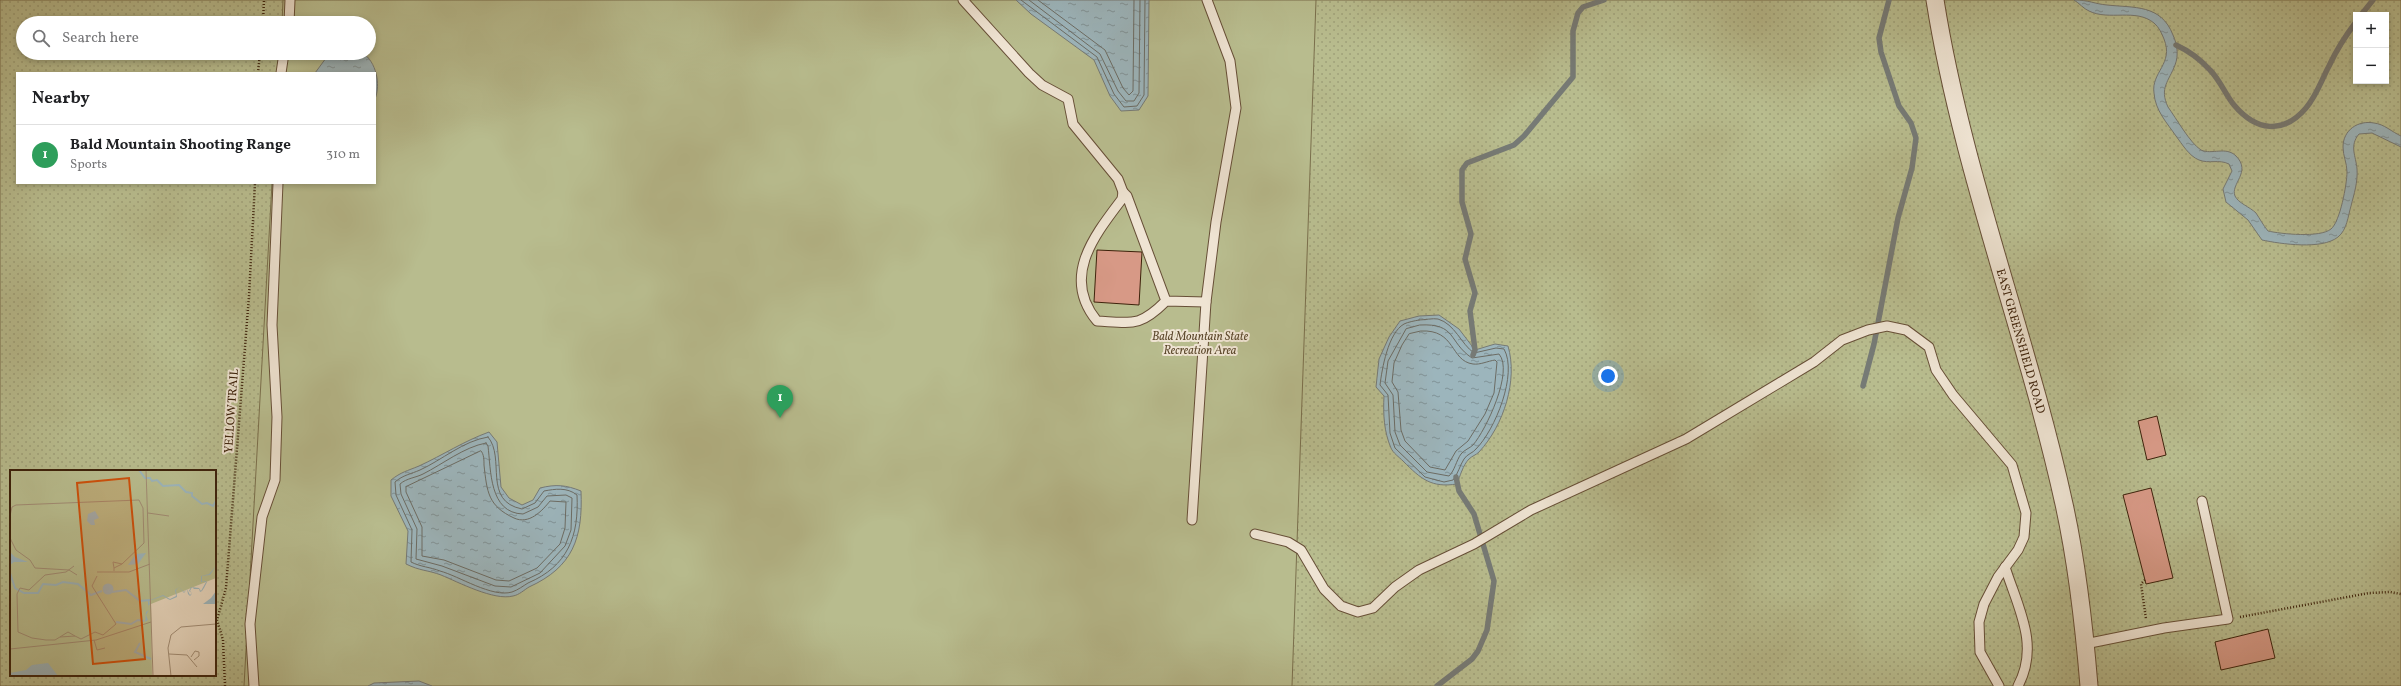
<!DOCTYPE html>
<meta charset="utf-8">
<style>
:root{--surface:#fff;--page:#f2f2f2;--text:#202124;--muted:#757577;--line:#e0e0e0;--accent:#1a73e8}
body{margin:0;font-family:Vollkorn,serif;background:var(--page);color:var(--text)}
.controls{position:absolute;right:12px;top:12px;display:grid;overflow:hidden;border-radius:0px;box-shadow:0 2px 6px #0003}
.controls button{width:36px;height:36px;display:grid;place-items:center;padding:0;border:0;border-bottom:1px solid var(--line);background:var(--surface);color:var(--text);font:20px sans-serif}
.you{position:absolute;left:1608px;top:376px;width:14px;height:14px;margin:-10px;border:3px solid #fff;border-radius:50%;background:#1a73e8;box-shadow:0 0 0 6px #1a73e833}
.badge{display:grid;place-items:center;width:26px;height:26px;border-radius:50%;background:var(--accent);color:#fff;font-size:13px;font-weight:700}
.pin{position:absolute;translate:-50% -33px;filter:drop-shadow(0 1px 2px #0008)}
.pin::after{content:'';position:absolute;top:21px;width:14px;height:12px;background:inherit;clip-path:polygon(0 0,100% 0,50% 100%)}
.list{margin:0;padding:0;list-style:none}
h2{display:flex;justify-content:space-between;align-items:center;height:52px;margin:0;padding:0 16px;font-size:17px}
h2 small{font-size:13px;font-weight:400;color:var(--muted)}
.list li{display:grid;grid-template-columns:26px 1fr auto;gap:12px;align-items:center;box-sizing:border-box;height:60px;padding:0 16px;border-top:1px solid var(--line)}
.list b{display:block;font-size:15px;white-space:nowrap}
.list p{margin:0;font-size:13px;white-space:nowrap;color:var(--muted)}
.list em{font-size:13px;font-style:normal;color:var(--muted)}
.icon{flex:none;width:22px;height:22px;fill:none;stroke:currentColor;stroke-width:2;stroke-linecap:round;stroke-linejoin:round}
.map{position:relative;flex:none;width:2401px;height:686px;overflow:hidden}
.search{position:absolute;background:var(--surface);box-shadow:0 2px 6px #0003;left:16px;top:16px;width:360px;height:44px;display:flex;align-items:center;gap:10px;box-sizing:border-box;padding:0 14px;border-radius:22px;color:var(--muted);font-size:15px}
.panel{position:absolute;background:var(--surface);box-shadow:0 2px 6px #0003;left:16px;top:72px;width:360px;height:112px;border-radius:0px}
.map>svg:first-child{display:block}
</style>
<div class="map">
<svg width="2401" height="686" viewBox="0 0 2401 686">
<defs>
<pattern id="park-dots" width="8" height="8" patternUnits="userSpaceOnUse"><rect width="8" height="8" fill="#b8bc8e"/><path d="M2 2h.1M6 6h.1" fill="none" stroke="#9fa179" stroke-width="1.8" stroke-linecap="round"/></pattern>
<pattern id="water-ripples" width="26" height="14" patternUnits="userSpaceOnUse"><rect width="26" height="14" fill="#9cb5bc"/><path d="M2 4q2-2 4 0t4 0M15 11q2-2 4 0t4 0" fill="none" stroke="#809397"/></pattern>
</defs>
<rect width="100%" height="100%" fill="#e6d5bc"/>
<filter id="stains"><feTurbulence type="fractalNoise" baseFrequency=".005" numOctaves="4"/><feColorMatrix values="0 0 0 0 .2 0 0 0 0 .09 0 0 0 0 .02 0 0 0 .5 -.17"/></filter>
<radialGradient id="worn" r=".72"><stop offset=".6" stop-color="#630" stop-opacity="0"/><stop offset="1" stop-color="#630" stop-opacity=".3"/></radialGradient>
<path fill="url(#park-dots)" stroke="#7a6f4c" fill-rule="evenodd" d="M0 0H2401V686H0ZM2356 15H2386V81H2356ZM23 23H369V53H23ZM17 73H375V183H17ZM11 471H215V675H11Z"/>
<path fill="#b8bc8e" stroke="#7a6f4c" d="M283 0H1316L1292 686H244L272 183H375V73H279L280 53H369V23H282Z"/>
<g fill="url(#water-ripples)" stroke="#767a75">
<path d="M1016 0H1149L1148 96 1139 110 1121 111 1110 96 1094 60 1031 14Z"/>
<path d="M2074 0C2089 0 2095 4 2107 5 2134 8 2161 4 2173 35 2177 44 2179 55 2175 65 2169 81 2159 88 2168 107 2176 118 2190 143 2201 150 2212 155 2226 146 2236 156 2252 172 2230 184 2235 196 2238 203 2250 207 2256 213 2260 219 2263 225 2268 231 2281 234 2320 238 2331 229 2340 222 2347 184 2347 172 2347 163 2343 156 2343 147 2343 130 2358 120 2374 123 2384 124 2392 132 2401 136V147L2372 133 2359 134C2349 146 2356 156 2357 169 2358 182 2354 194 2351 206 2348 216 2347 230 2338 237 2322 250 2281 244 2262 240L2248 220 2226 202 2223 189 2232 171 2229 164C2219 159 2209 164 2199 160 2189 156 2182 144 2176 136 2167 123 2155 110 2154 93 2151 72 2174 64 2164 39 2162 34 2159 27 2154 23 2136 8 2109 21 2089 11 2084 9 2079 3 2074 0Z"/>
<path d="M363 53C376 62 381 84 375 99V73H315L329 54Z"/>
<path d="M1439 315 1459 329 1475 350 1495 344 1508 346C1518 380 1504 425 1479 452 1476 455 1472 456 1469 459 1463 465 1460 476 1457 484 1431 488 1421 479 1403 461 1399 457 1393 453 1391 448 1384 432 1383 414 1384 396L1376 387 1379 359 1389 337 1400 321 1419 316Z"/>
<path d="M489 432 497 442 501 487 509 498 522 505 533 500 540 488C556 484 566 485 581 491 583 538 573 567 529 587 524 590 519 595 513 596 494 601 458 582 441 575 428 570 420 571 406 564L408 531 391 496V480C401 472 407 471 419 466 443 455 464 441 489 432Z"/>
<path d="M419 681 432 686H368L374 683Z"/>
</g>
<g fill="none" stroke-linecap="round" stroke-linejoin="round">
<g stroke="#6c6c64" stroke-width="1">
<path d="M1021 0 1097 57 1114 94 1124 107 1137 106 1144 95 1145 0"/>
<path d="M1029 0 1100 54 1118 91 1126 101H1134L1139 93 1140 0"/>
<path d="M1038 0 1105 50 1123 88 1129 95 1133 91 1134 0"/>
<path d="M1419 320C1424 320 1433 318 1438 319 1455 324 1461 344 1474 353L1496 348 1504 349C1518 374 1495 430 1476 449 1473 453 1467 454 1464 459 1460 465 1458 474 1453 480L1444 482 1425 477 1395 448 1390 433 1388 395 1380 385C1382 369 1388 333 1404 324 1408 322 1414 321 1419 320Z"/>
<path d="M1420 325C1457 323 1448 342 1472 358L1499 354C1514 371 1486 430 1473 445 1470 448 1464 450 1461 454 1456 461 1455 470 1449 476L1427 472 1400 445 1395 432 1393 395 1385 383 1388 361 1406 329Z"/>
<path d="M1421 331C1456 329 1450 361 1473 364 1480 365 1488 361 1495 360L1497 362 1494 393 1485 414 1468 441 1456 451 1445 470 1430 467 1405 441 1401 430 1398 392 1392 382 1394 363 1402 345 1409 334Z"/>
<path d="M488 437C506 458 482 501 522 509L535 503 544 491C555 489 567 487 577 495 579 536 568 566 528 583 523 586 518 590 512 592 492 598 459 576 440 571 430 567 421 567 411 562L412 530 396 495 395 482C403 475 411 474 420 470 442 460 463 441 488 437Z"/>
<path d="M486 443 488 446C491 470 489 513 523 514L538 507 547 496 566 495 572 498 571 530 565 546 540 573 511 587 495 586 442 566 416 559 417 529 401 494 400 484C407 478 415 478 423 474 443 464 464 447 486 443Z"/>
<path d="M481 451C484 454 484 460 484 465 487 492 488 506 514 518 529 525 542 511 550 501L566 502 565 528 560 544 537 568 509 581 496 580 444 560 422 556V527L406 492V487Z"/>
</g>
<g stroke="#767a75" stroke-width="5.5">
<path d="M2361 15 2373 0"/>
<path d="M2176 45C2189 51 2200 59 2210 70 2220 80 2225 94 2234 105 2256 131 2283 135 2306 108 2317 95 2321 81 2329 66 2336 51 2346 35 2356 22"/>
<path d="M1473 355 1475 350 1470 311 1475 293 1465 259 1471 234 1462 202V170L1467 163 1514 145 1524 136 1573 77V31L1578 13 1583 7 1604 0"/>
<path d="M1863 386 1874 344 1898 218 1912 168 1916 138 1911 123 1899 106 1881 52 1879 38 1889 0"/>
<path d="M1437 686 1472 659 1478 651 1487 630 1494 581 1474 514 1459 491 1456 477"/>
</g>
</g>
<g fill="#d79986" stroke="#3d220b">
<path d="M1097 250 1142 252 1139 305 1094 302Z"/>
<path d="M2157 416 2166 455 2147 460 2138 421Z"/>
<path d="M2151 488 2173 578 2146 584 2123 495Z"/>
<path d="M2268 629 2275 658 2221 670 2215 642Z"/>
</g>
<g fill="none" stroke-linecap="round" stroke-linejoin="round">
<g stroke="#674f37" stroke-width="11">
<g id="service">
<path d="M963 0 1029 73 1042 85 1068 99 1073 124 1118 179 1123 192"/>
<path d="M289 23 290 0"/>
<path d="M281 73 284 53"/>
<path d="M1166 301C1140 327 1133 323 1097 321 1061 277 1094 236 1122 199L1123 192 1127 196 1166 301 1206 302"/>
<path d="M1192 520 1206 302 1216 222 1236 108 1230 61 1207 0"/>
<path d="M1255 534 1288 542 1301 550 1324 589 1341 606 1358 612 1373 608 1395 587 1419 570 1474 544 1531 510 1686 439 1814 362 1842 340 1868 330 1887 326 1906 330 1929 347 1936 370 1953 395 2012 465 2026 513 2024 537 2018 550 1998 577 1984 604 1979 622 1980 652 1999 686"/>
<path d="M2005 567C2018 608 2040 645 2018 686"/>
<path d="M2085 644 2164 628 2228 619 2202 501"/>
<path d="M254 686 250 624 262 517 275 480 277 417 272 325 278 183"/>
</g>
</g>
<g stroke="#674f37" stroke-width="19">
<path id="minor" d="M1935 0C1962 171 2027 335 2064 504 2077 563 2084 625 2089 686"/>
</g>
<g stroke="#3d220b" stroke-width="2.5" stroke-dasharray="1 2" stroke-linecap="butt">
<path d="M263 23 264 0"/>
<path d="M258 73 260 53"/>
<path d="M2145 580 2141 584 2146 619"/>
<path d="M2240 617 2369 593 2390 592 2401 594"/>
<path d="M225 686 223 640 217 620 226 588 249 296 255 183"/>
</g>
<use href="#service" stroke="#efe4d3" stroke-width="9"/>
<use href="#minor" stroke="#efe4d3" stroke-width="17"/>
</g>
<g text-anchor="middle" stroke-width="4" stroke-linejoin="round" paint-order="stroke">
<g font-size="12" font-style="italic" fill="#5c482c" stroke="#efe4d3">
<text x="1200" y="340">Bald Mountain State<tspan x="1200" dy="14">Recreation Area</tspan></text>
</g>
<g font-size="12" fill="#3d220b" stroke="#efe4d3">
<text transform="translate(2021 341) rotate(74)" y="4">EAST GREENSHIELD ROAD</text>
<text transform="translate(231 411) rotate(-86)" y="4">YELLOW TRAIL</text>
</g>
</g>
<g transform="translate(10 470)">
<rect width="206" height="206" fill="#e6d5bc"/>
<path d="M0 0H206V108L141 134 142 206H0Z" fill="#b8bc8e"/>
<path d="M136 29 137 107 33 110 25 121 2 122 0 34Z" fill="#b8bc8e"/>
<path d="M85 41 89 48 84 50 85 55H81L77 51 78 44ZM0 82 5 87 18 92H4L0 95ZM136 83 128 94 118 95 126 84ZM206 96 200 105 192 106V112L195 111 197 112 194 118 192 121 190 122 189 119H184L182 117 180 121 182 123 181 125 180 126 178 124 177 119 174 123 169 117 166 120 167 127 160 130 158 129 153 126 139 131 140 134 138 136 139 140 136 145 138 150 135 152 136 142 139 140 138 135V131L153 125 160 129 166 126 165 120 169 117 174 122 177 119 180 125 182 123 179 121 181 117 189 118 191 121 196 112H191V106L199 104ZM92.5 119a5.5 5.5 0 1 1 11 0a5.5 5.5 0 1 1-11 0ZM206 121V134H193L201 128ZM38 193 48 206H0V203L16 200 22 195Z" fill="#9cb5bc"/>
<path fill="none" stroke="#9cb5bc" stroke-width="2" d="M129 0 135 8H140L142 11 147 10 153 16 169 15 176 22 182 23V26L192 34 197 33 203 36 206 31M0 103 5 118 14 123H28L33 114 46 115 53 112 68 114 81 125 92 121M102 122 116 120 130 131 140 130M106 152 121 154 128 150 134 151M130 173 125 182 141 189"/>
<path fill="none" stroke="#a28d75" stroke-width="1" d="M136 0 143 206M138 43 159 46M0 46 2 37 6 35 129 30 133 38 134 73 112 94M0 57V68L6 80 20 90 25 98 59 100 67 105M104 98 103 92 112 94 104 98V101M87 102H119L140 94M65 166 71 169 85 162 93 165 106 154 82 116 87 106M50 167 65 166 58 162 45 170H36L22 168 8 162 7 124 10 118 19 120 35 105 56 102 64 96M84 170 87 180 95 178M0 179 86 170 141 152M159 184 177 185 187 197M181 187 185 181 189 182V186L184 190M161 206 158 178 161 165 171 157 206 154"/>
<path fill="#ce510c" fill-opacity="0.15" stroke="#ce510c" stroke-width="2" d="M119 8 135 189 83 194 67 13Z"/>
<rect width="206" height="206" fill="none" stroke="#3d220b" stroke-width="2"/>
</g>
<rect width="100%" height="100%" filter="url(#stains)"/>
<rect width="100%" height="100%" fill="url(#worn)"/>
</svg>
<div class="controls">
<button>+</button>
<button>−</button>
</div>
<div class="you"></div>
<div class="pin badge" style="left:780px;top:418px;background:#2e9e5b">1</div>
<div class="search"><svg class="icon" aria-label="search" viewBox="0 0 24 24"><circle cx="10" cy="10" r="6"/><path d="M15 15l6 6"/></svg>Search here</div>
<section class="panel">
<h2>Nearby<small></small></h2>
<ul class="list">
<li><span class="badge" style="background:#2e9e5b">1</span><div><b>Bald Mountain Shooting Range</b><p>Sports</p></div><em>310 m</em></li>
</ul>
</section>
</div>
